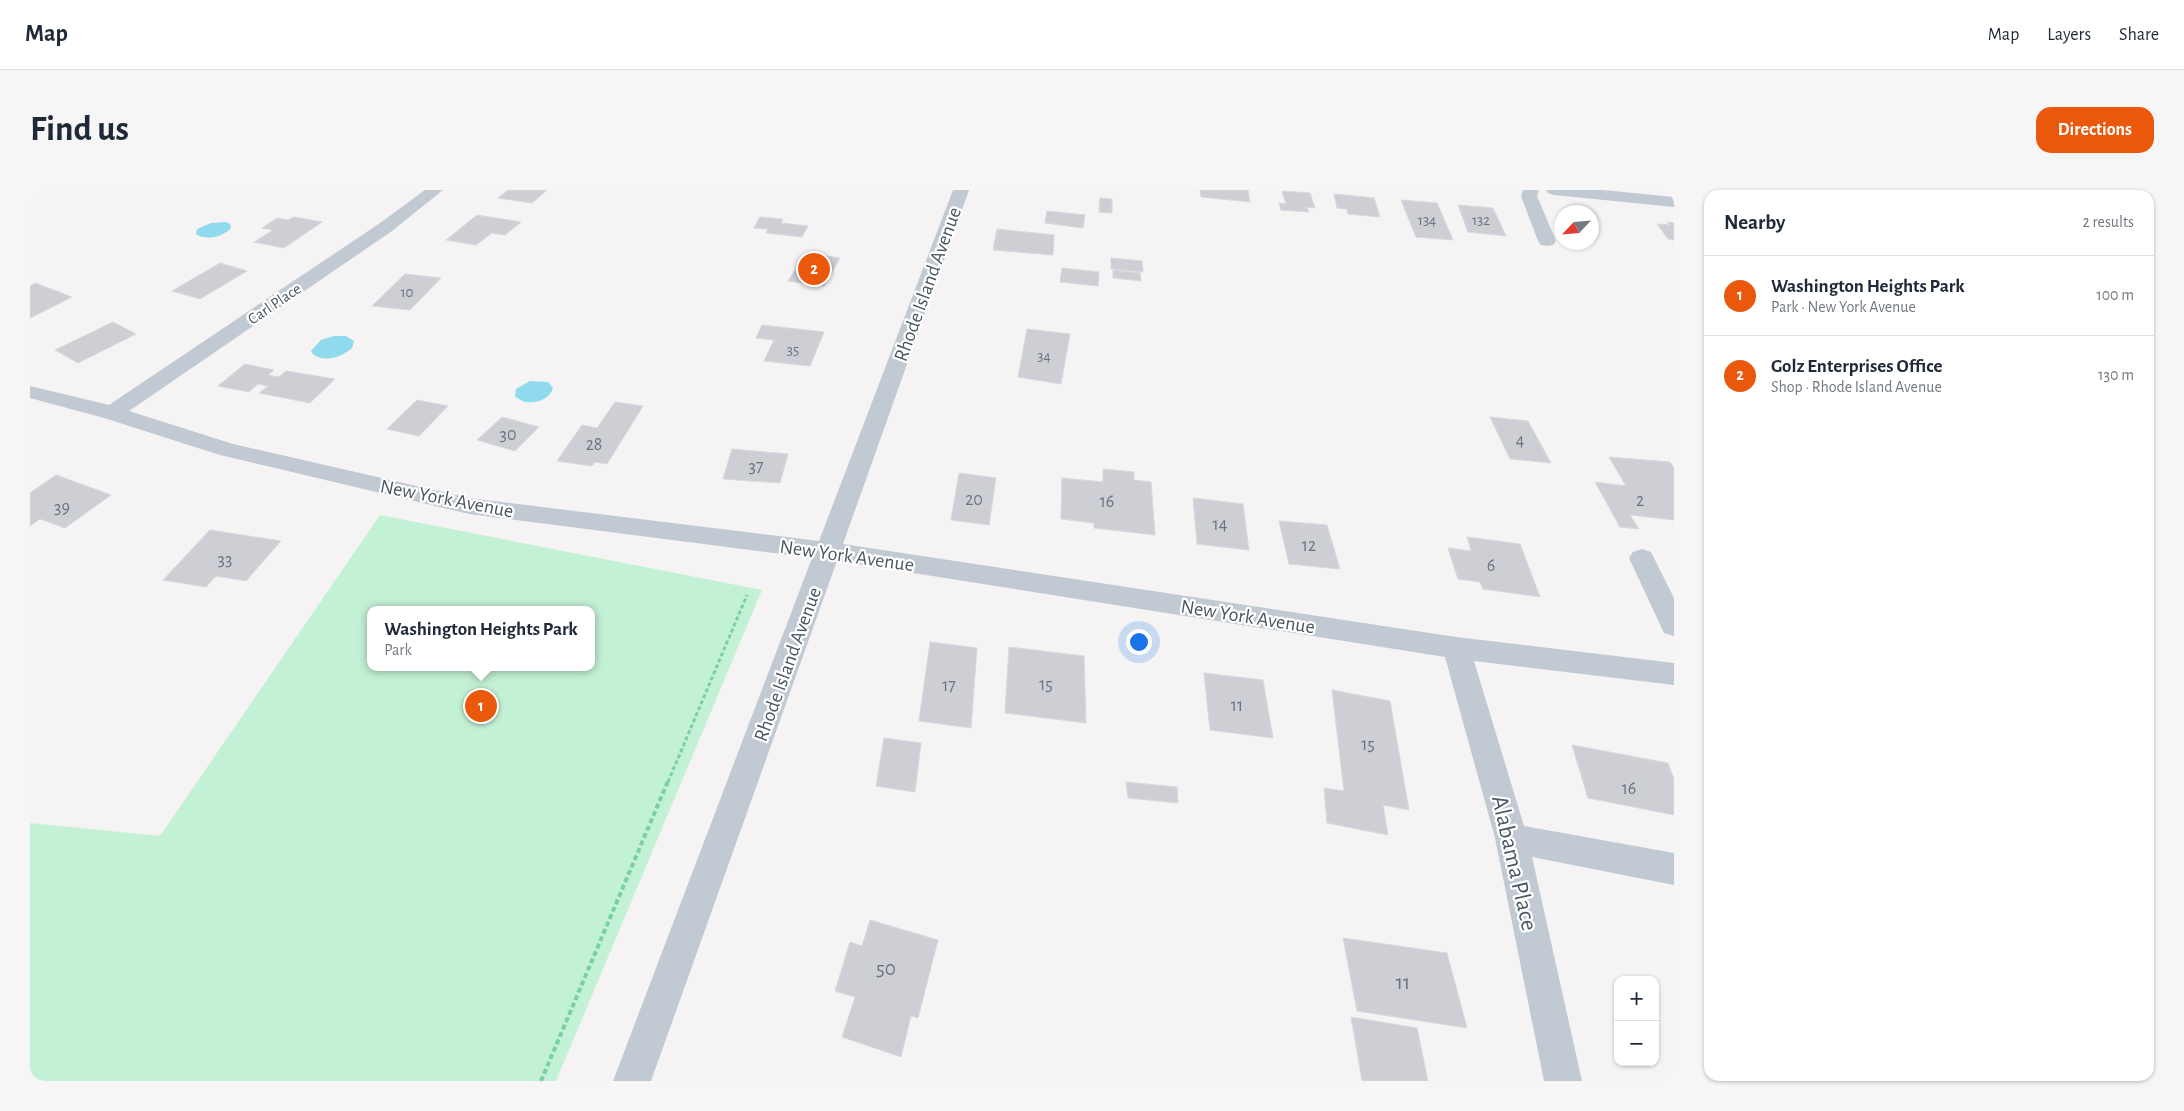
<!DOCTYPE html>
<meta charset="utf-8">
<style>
:root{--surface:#fff;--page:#f6f6f7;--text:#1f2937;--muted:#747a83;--line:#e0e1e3;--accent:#ea580c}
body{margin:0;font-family:"Alegreya Sans",sans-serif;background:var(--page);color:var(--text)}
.controls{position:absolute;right:15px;bottom:15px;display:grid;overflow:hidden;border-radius:10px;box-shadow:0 1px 4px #0004}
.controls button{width:45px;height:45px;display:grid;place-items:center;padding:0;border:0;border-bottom:1px solid var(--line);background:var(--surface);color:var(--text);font:25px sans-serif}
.compass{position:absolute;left:1524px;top:15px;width:45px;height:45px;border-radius:50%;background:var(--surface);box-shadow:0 1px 4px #0004;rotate:244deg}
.you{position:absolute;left:1108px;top:451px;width:18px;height:18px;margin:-12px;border:4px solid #fff;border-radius:50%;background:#1a73e8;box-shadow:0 0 0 8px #1a73e833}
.badge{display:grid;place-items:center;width:32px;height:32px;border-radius:50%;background:var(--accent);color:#fff;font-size:16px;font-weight:700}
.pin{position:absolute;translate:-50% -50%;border:2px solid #fff;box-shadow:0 1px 5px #0006}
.popup{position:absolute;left:337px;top:416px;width:228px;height:65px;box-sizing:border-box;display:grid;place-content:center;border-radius:10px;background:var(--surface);filter:drop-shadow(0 1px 4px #0005);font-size:16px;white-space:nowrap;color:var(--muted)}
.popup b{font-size:19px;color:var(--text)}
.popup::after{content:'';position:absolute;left:50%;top:100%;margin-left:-10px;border:10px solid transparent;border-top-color:var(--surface)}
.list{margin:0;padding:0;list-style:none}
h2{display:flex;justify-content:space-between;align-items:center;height:65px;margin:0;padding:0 20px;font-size:21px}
h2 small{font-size:16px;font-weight:400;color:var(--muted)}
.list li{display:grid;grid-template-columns:32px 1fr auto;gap:15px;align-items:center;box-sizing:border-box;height:80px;padding:0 20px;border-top:1px solid var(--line)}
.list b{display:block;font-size:19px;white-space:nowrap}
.list p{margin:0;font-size:16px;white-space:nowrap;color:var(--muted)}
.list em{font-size:16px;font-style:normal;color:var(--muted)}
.map{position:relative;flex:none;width:1644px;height:891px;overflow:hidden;border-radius:15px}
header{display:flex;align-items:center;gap:30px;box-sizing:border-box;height:70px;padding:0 25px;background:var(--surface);border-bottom:1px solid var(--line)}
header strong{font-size:24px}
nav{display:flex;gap:28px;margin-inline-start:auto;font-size:18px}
.intro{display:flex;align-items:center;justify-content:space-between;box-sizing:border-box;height:120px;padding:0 30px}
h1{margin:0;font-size:35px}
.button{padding:12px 22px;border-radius:15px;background:var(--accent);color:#fff;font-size:18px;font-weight:700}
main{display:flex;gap:30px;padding:0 30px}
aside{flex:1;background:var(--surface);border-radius:15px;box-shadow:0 1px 4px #0004}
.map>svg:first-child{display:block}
</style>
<header>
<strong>Map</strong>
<nav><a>Map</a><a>Layers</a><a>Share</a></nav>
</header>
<div class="intro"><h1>Find us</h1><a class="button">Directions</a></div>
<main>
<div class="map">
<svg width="1644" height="891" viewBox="0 0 1644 891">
<rect width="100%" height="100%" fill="#f5f3f3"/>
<path fill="#c3f1d5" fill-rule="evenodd" d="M350 325 732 400 526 891H0V633L130 646ZM341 420H561V477H341Z"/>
<g fill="#90daee">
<path d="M196 32 200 34 201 38C193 47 176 51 166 44L167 39 181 33Z"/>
<path d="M304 146H316L324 151 322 158C312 167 294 173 283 164L281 161 291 150Z"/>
<path d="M500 191 518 192 523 198C519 213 495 217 485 206L486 199Z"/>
</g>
<g fill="#cdcfd5" stroke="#d7d9de">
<path d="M478 0H517L502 13 468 8Z"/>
<path d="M1170 0H1218L1220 12 1171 7Z"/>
<path d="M1252 1 1280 3 1285 18 1277 17 1279 22 1251 20 1249 13 1256 14Z"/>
<path d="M1304 4 1344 8 1350 27 1318 24 1317 19 1307 18Z"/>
<path d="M1070 8 1082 9V23L1069 22Z"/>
<path d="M1371 10 1407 13 1423 50 1386 47Z"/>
<path d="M1428 15 1463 18 1476 46 1438 42Z"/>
<path d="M1017 21 1055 25 1053 38 1015 33Z"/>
<path d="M447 25 491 32 475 45 462 43 446 55 416 50Z"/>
<path d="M264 27 292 32 254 58 224 52 243 40 232 38 247 28 258 30Z"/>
<path d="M730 27 753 29 751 33 778 36 772 47 736 43 738 39 724 38Z"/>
<path d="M1637 32 1644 33V50L1638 49 1627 34 1640 35Z"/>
<path d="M967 39 1024 45 1023 65 963 60Z"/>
<path d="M776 63 810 68 794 96 758 91Z"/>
<path d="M1081 68 1112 71 1113 82 1081 79Z"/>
<path d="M190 73 217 81 170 109 142 101Z"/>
<path d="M1032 78 1069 82 1068 96 1030 92Z"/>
<path d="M1083 80 1110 83 1111 91 1083 88Z"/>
<path d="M375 84 411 88 380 120 342 116Z"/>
<path d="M5 93 42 107 0 128V96Z"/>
<path d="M83 132 106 144 48 173 25 160Z"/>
<path d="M732 135 794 142 780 176 734 171 744 150 726 148Z"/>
<path d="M997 139 1040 144 1031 194 988 187Z"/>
<path d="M215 174 244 180 238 185 249 187 256 181 305 189 280 213 229 203 238 196 228 194 219 202 188 196Z"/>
<path d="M387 210 418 216 389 246 357 239Z"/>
<path d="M585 212 613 216 577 274 565 272 562 276 527 271 552 235 567 238Z"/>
<path d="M472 227 509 237 485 261 447 250Z"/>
<path d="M1460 227 1498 231 1521 273 1480 269Z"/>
<path d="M702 259 758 264 750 293 693 289Z"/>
<path d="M1579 267 1640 272 1644 278V330L1600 325 1609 339 1590 337 1565 292 1596 296Z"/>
<path d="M1073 279 1104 282V290L1121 292 1125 345 1064 338V333L1031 329 1032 288 1073 292Z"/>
<path d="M929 283 966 288 959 335 921 330Z"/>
<path d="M26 285 81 305 35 338 10 329 0 336V303Z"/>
<path d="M1163 308 1213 314 1219 360 1167 354Z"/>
<path d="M1249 331 1297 335 1310 379 1259 374Z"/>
<path d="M180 340 251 351 216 391 186 386 176 397 133 390Z"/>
<path d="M1437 347 1490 354 1510 407 1453 399 1450 392 1428 389 1418 358 1441 361Z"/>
<path d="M900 452 947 458 941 538 889 531Z"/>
<path d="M979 457 1054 466 1056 533 975 523Z"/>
<path d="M1174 483 1233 490 1243 548 1180 540Z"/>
<path d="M1302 500 1360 511 1379 620 1353 615 1358 645 1297 633 1294 598 1314 601Z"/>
<path d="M854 548 891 553 885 602 846 596Z"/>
<path d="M1542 555 1638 573 1644 589V625L1558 608Z"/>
<path d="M1096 592 1147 597 1148 613 1098 608Z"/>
<path d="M840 730 908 750 888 828 881 826 871 867 812 847 825 807 805 801 820 752 832 756Z"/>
<path d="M1313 748 1417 763 1437 838 1327 821Z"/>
<path d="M1321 827 1387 838 1398 891H1332Z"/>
</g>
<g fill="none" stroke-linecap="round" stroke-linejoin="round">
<path stroke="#7ad0a6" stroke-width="3" stroke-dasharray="4 2.5" stroke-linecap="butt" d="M638 592 717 405"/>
<path stroke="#7ad0a6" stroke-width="4" stroke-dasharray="5 3" stroke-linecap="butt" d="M511 891 638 591"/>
<g fill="#c1cad2" fill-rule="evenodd">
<path d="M395 0H413L362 41 99 221 203 254 439 308 789 351 923 0H939L813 354 1426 447 1644 473V495L1444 471 1494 636 1644 663V695L1502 667 1552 891H1514L1465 648 1415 467 807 371 621 891H583L782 368 439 324 190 265 74 228 0 208V196L79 215 350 33Z"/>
<path d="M1493 0H1509L1507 6 1526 51 1523 55 1517 56 1511 55 1508 51 1491 6Z"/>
<path d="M1516 0H1573L1644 7V17L1524 5 1518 3Z"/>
<path d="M1612 359 1621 362 1644 408V446L1634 443 1599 368 1603 362Z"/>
</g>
</g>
<g text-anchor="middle" stroke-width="4.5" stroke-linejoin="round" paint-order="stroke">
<g font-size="15" fill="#6b747e">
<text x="1397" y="35">134</text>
<text x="1451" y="35">132</text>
<text x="377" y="107">10</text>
<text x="763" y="165">35</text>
<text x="1014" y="171">34</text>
</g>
<g font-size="16" fill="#4a5661" stroke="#fff">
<text transform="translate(244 113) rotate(-34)" y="6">Carl Place</text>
</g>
<g font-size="18" fill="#6b747e">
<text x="478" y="250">30</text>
<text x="1490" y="256">4</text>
<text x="564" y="260">28</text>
<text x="726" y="282">37</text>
<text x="944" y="315">20</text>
<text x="1610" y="316">2</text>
<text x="1077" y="317">16</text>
<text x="32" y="323">39</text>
<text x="1190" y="340">14</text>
<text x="1279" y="361">12</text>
<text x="195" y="375">33</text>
<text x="1461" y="381">6</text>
<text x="1016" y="500">15</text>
<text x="919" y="501">17</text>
<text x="1207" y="521">11</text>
<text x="1338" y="560">15</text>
<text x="1599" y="604">16</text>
</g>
<g font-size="20" fill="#4a5661" stroke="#fff">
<text transform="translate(897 94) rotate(-70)" y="7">Rhode Island Avenue</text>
<text transform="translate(417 308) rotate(11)" y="7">New York Avenue</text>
<text transform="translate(817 365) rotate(8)" y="7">New York Avenue</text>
<text transform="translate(1218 426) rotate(9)" y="7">New York Avenue</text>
<text transform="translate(757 474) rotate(-70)" y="7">Rhode Island Avenue</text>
</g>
<g font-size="21" fill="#6b747e">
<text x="856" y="785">50</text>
<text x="1373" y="799">11</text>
</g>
<g font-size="24" fill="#4a5661" stroke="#fff">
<text transform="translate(1485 673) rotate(77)" y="8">Alabama Place</text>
</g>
</g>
</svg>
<div class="controls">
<button>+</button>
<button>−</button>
</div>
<svg class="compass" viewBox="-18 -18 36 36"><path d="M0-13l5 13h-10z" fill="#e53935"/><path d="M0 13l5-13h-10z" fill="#747a83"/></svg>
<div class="you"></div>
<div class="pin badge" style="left:451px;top:516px">1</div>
<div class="popup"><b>Washington Heights Park</b>Park</div>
<div class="pin badge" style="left:784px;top:79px">2</div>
</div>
<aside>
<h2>Nearby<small>2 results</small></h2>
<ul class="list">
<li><span class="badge">1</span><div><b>Washington Heights Park</b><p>Park · New York Avenue</p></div><em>100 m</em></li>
<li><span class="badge">2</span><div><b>Golz Enterprises Office</b><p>Shop · Rhode Island Avenue</p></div><em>130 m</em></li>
</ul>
</aside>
</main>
